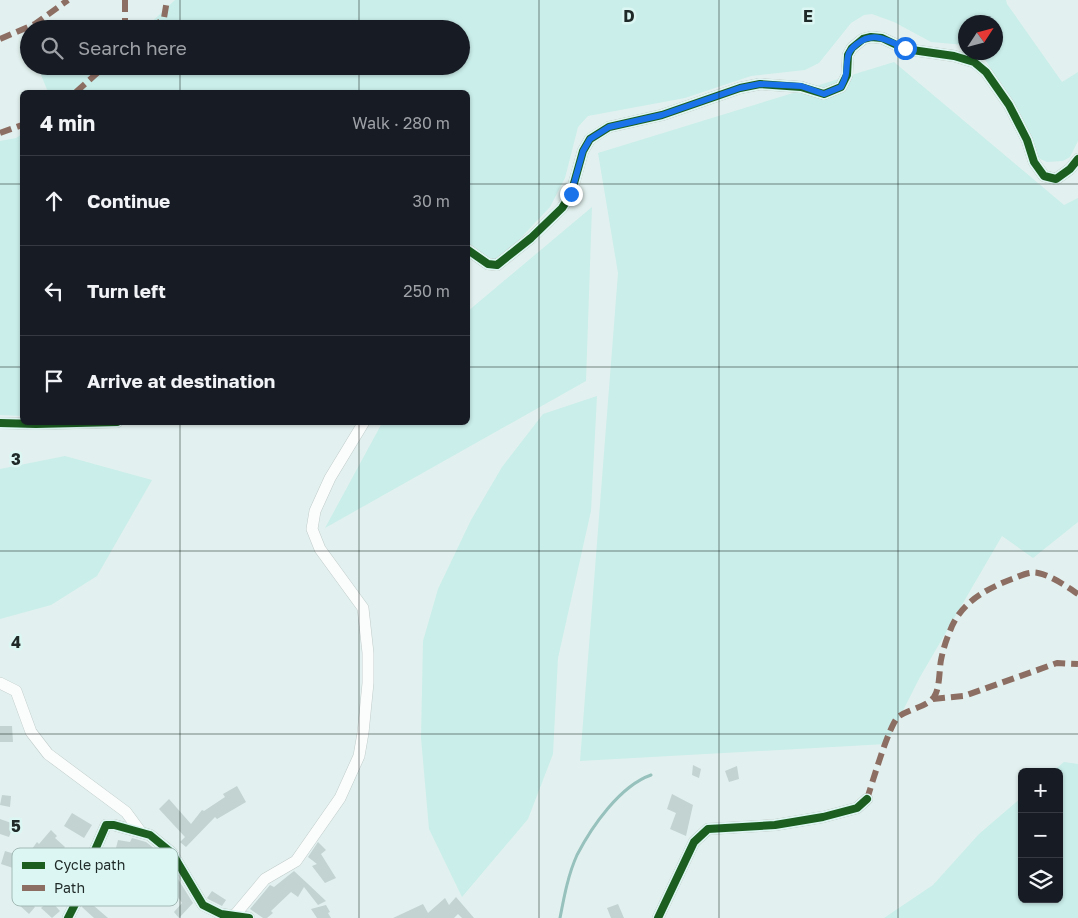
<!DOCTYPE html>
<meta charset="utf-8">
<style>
:root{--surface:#171b24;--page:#20242c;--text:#f1f3f6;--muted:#9ea1a6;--line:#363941}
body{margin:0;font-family:"Golos Text",sans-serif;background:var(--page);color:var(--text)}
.controls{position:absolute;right:15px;bottom:15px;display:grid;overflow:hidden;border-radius:8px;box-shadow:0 1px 4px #0004}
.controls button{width:45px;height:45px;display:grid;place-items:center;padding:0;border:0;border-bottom:1px solid var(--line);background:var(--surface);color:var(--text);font:25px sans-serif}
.compass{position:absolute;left:958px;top:15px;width:45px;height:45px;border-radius:50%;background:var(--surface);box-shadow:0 1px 4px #0004;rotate:54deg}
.stop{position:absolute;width:15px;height:15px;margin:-11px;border:4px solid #1a73e8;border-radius:50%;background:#fff}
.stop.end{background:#1a73e8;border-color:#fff;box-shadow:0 1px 5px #0008}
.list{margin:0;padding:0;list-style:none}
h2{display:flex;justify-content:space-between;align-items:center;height:65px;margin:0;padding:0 20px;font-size:21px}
h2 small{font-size:16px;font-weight:400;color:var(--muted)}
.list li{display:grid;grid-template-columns:32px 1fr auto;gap:15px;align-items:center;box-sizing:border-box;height:90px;padding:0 20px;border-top:1px solid var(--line)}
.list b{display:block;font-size:19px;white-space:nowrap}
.list em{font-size:16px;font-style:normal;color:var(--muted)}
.icon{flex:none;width:28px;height:28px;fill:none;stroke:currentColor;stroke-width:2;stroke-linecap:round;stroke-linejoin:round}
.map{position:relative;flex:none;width:1078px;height:918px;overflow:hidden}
.search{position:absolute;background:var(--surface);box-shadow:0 1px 4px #0004;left:20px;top:20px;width:450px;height:55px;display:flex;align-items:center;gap:12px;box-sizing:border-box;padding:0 18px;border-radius:28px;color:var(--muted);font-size:19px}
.panel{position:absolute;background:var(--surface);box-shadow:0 1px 4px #0004;left:20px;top:90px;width:450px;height:335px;border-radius:8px}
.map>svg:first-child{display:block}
</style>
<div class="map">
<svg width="1078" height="918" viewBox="0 0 1078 918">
<rect width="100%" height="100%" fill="#e2f1ef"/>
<g fill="#caeeea">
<path d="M175 0H1006L1007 4 1062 82 1078 72V141L1070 157 1063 161 1047 162 1040 159 1026 139 1008 95 984 58 979 53 996 52V22H966L965 45 931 42 894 22 872 14 864 15 851 23 819 63 805 70 751 76 685 98 588 116 578 127 565 178 550 207 499 261 477 257 468 242V92H48L39 70 45 66H461V29H144Z"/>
<path d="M894 62 1064 205 1078 198V522L1033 558 1002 536 920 677 886 744 580 761 618 273 598 153Z"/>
<path d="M22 134V416L0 415V141L16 138Z"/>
<path d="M592 207 586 381 325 528 382 423 468 422V311Z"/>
<path d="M597 396 591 511 558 658 553 754 528 819 462 897 429 829 421 738 423 641 438 589 471 520 502 467 543 414Z"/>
<path d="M65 456 152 480 97 576 51 605 0 619V469Z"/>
<path d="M1064 762 1078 764V918H884L933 885 979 834 1022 797V899H1059V772H1052Z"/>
</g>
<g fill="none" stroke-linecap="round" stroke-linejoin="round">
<path stroke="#96c1bc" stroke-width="3" d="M560 918C564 897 568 875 577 855 592 826 620 786 651 775"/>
</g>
<g fill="#c2d3d1">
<path d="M0 726H12L13 742H0Z"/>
<path d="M693 765 701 769 699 778 692 775Z"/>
<path d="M737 766 739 779 729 782 725 771Z"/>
<path d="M237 786 246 802 217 819 215 817 186 847 180 842 185 837 159 809 169 799 191 824 202 810 204 811 225 797 223 794Z"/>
<path d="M672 794 693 805 686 836 670 829 676 813 667 809Z"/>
<path d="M2 795 11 796 10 807 0 805Z"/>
<path d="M72 813 92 825 84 838 64 826Z"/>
<path d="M0 819 14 824 9 837 0 834Z"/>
<path d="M51 830 57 836 55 838 65 847 57 857 46 848 40 855 32 849 37 842 39 844Z"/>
<path d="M132 838 146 842 160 853 155 862 138 852 136 858 124 853 123 858 114 856 118 840 130 842Z"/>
<path d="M318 842 326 850 321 854 336 878 325 883 312 866 317 864 308 857Z"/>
<path d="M5 851 21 856 17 865 22 871 1 864Z"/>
<path d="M153 867 168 878 173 871 193 903 179 918 174 912 182 903 176 894 157 882 149 892 139 884Z"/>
<path d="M294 871 307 883 305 885 307 883 326 901 318 905 304 887 298 897 291 892 271 911 273 913 267 918H263L250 909 270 885 274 887Z"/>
<path d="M212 891 226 900 222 906 208 899 207 898Z"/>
<path d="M24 896 35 907 29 914 17 903Z"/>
<path d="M456 897 474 918H462L458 914 454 918H393L423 904 428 913 445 898 449 905Z"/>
<path d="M86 899 108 918H94L82 907Z"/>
<path d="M50 900 60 911 52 918 41 908Z"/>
<path d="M618 904 624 918H611L607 908Z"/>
<path d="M326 905 330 912 328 913 331 918H317L311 909Z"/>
</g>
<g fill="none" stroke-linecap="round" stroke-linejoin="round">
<g stroke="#c0ccca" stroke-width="12">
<g id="minor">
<path d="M468 250 488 264 497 265 531 238 562 208 571 194 583 151 590 139 609 127 662 115 740 88 760 84 801 87 824 94 841 87 847 75 848 55 852 48 863 39 871 37 882 38 905 49 954 56 974 62 986 72 1009 105 1027 140 1034 162 1044 176 1056 179 1070 169 1078 159"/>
<path d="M0 423 36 424 117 422"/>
<path d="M0 683 16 691 31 732 48 754 126 812 140 831"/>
<path d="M234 916 265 879 296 861 340 798 359 756 363 733 368 683V653L363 608 320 549 312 529 315 511 330 478 364 422"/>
<path d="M68 918 95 865V850L106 825H114L150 835 172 853 203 905 221 914 249 918"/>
<path d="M658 918 694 842 708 829 775 825 823 817 857 808 867 799"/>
</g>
</g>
<use href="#minor" stroke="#fbfdfd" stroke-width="11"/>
<g stroke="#8d6e63" stroke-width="6" stroke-dasharray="12 6" stroke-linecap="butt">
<path d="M125 0V25L127 29"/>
<path d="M151 29 164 18 167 0"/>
<path d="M0 39 35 24 68 0"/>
<path d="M76 92 105 66"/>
<path d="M0 133 22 125"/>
<path d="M933 699 964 696 1057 663 1078 664"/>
<path d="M867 799C872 784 889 725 898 717 908 709 927 707 934 697 940 688 939 671 941 660 943 650 946 640 950 631 960 603 986 589 1012 579 1020 576 1029 571 1038 573 1052 576 1066 586 1078 594"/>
</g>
<g stroke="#dcf7f3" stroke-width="11">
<g id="cycleway">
<path d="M468 250 488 264 497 265 531 238 562 208 571 194 583 151 590 139 609 127 662 115 740 88 760 84 801 87 824 94 841 87 847 75 848 55 852 48 863 39 871 37 882 38 905 49 954 56 974 62 986 72 1009 105 1027 140 1034 162 1044 176 1056 179 1070 169 1078 159"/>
<path d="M0 423 36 424 117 422"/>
<path d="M68 918 95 865V850L106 825H114L150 835 172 853 203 905 221 914 249 918"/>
<path d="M658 918 694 842 708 829 775 825 823 817 857 808 867 799"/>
</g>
</g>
<use href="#cycleway" stroke="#1b5e20" stroke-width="8"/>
</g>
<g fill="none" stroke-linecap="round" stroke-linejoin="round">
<path stroke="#1a73e8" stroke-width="6" d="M571 194 583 151 590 139 609 127 662 115 740 88 760 84 801 86 824 94 841 87C849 72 845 70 848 56 849 51 853 47 857 44 874 30 888 41 905 48"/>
</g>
<path fill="none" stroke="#1f2927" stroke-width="1" stroke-opacity="0.55" d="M180 0V29M359 0V29M539 0V918M719 0V918M898 0V918M180 66V92M359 66V92M0 184H22M468 184H1078M0 367H22M468 367H1078M180 422V918M359 422V918M0 551H1078M0 734H1078"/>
<rect x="12" y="848" width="166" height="58" rx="8" fill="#dcf7f3" stroke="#a3b9b6" stroke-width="1"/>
<rect x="22" y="862" width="23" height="7" fill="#1b5e20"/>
<rect x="22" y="885" width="23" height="6" fill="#8d6e63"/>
<g font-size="14" fill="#1f2927">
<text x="54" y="870">Cycle path</text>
<text x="54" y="893">Path</text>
</g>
<g font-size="16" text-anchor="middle" font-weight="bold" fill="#1f2927" stroke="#dcf7f3" stroke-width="5" stroke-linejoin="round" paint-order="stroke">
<text x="629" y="22">D</text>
<text x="808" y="22">E</text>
<text x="16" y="465">3</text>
<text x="16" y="648">4</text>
<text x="16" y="832">5</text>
</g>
</svg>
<div class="controls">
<button>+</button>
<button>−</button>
<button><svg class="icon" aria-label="layers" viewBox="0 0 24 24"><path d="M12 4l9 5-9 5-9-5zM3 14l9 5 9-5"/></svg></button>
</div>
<svg class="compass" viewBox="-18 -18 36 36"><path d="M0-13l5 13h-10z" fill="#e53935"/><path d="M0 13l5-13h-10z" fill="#9ea1a6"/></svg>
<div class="stop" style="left:905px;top:48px"></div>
<div class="stop end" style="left:571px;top:194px"></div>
<div class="search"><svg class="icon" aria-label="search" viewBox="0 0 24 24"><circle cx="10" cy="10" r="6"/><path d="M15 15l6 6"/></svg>Search here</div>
<section class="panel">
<h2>4 min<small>Walk · 280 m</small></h2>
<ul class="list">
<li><svg class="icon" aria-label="ahead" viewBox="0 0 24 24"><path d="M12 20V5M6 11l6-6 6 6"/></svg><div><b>Continue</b></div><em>30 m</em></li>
<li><svg class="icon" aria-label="left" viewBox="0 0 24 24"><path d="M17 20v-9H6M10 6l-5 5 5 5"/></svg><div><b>Turn left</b></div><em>250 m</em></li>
<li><svg class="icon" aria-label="arrive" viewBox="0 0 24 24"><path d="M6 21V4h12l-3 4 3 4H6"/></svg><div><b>Arrive at destination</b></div></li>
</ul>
</section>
</div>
